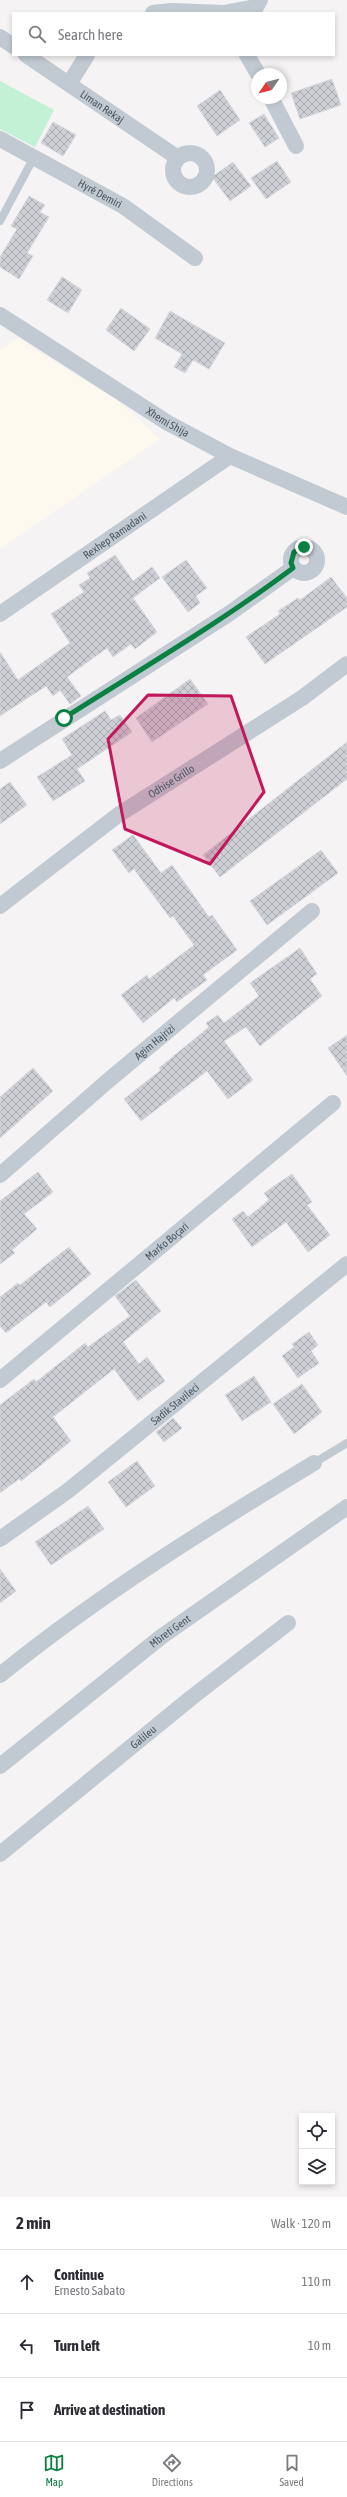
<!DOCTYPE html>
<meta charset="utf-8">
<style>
:root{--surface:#fff;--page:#f7f7f7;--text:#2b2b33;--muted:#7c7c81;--line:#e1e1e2;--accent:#0b8043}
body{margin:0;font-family:"Asap Condensed",sans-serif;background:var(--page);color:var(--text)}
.controls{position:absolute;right:12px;bottom:12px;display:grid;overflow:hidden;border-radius:0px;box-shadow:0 2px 6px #0003}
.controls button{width:36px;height:36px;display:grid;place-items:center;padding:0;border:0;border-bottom:1px solid var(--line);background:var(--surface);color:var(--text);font:20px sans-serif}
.compass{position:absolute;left:251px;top:68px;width:36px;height:36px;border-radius:50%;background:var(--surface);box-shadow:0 2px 6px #0003;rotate:235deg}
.stop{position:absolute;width:12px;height:12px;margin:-9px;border:3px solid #0b8043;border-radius:50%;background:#fff}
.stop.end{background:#0b8043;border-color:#fff;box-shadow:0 1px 4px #0008}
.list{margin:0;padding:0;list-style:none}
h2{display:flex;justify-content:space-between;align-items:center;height:52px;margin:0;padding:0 16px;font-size:17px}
h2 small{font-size:13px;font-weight:400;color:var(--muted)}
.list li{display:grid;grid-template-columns:26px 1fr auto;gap:12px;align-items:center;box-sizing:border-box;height:64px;padding:0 16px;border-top:1px solid var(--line)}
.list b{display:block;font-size:15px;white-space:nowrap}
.list p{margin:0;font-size:13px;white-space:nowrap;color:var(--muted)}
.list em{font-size:13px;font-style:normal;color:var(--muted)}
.icon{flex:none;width:22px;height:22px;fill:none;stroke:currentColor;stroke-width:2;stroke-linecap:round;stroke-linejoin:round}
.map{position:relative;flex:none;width:347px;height:2197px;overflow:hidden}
.search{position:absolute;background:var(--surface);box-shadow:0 2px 6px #0003;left:12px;right:12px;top:12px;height:44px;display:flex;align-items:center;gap:10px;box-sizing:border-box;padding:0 14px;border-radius:0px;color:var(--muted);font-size:15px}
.sheet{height:244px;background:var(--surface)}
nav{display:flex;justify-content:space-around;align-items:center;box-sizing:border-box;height:56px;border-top:1px solid var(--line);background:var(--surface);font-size:11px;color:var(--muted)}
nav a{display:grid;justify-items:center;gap:2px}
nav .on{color:var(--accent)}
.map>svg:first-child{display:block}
</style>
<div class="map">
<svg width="347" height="2197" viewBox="0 0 347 2197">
<defs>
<pattern id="building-cross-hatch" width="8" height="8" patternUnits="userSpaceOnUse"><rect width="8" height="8" fill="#cdcfd5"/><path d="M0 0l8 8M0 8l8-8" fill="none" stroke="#a8abb0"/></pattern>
</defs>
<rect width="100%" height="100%" fill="#f5f3f3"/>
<path fill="#fdf9ef" d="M17 338 118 401 160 439 0 549V350Z"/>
<path fill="#c3f1d5" d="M0 81 54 110 35 147 0 129Z"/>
<g fill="url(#building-cross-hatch)" stroke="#d7d9de">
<path d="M332 79 341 105 300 119 291 93Z"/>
<path d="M220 90 240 120 217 136 197 106Z"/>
<path d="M264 114 279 138 265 147 249 123Z"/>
<path d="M53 122 76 135 63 156 41 143Z"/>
<path d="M277 161 291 182 266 199 251 178Z"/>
<path d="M233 162 251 186 230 201 212 177Z"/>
<path d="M29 196 45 205 40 212 49 217 27 253 33 256 19 279 0 267V257L17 229 11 226Z"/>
<path d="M62 277 82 290 68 313 47 300Z"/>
<path d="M121 308 150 329 134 351 106 330Z"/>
<path d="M170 311 225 343 209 369 193 360 185 373 174 367 182 354 155 338Z"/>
<path d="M115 555 133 581 152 567 160 578 133 598 157 632 135 649 131 644 113 657 107 648 67 677 81 696 70 704 60 690 53 696 46 686 0 716V652L18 680 70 643 51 614 84 592 79 585 90 578 87 573Z"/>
<path d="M186 560 207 588 196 596 200 603 188 612 162 577Z"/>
<path d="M331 577 347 598V607L265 664 246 637 280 614 278 611 298 598 300 600Z"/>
<path d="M190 679 208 704 152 742 136 718Z"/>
<path d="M105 711 111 720 120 715 132 732 77 769 85 781 53 801 37 777 72 755 62 739Z"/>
<path d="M347 742V779L220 877 203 855Z"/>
<path d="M10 782 27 805 0 824V789Z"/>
<path d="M133 835 161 873 172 865 209 917 212 915 237 950 203 975 207 980 177 1002 174 998 143 1023 121 995 147 975 149 979 194 945 173 916 170 918 134 869 129 873 112 850Z"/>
<path d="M321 850 338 873 267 925 250 901Z"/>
<path d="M300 948 317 974 310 979 322 996 260 1046 246 1027 224 1041 253 1080 228 1099 207 1071 141 1121 124 1099 161 1070 159 1068 209 1027 206 1023 218 1015 224 1023 259 996 250 983Z"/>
<path d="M347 1035V1076L328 1048Z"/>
<path d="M33 1068 53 1091 0 1138V1097Z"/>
<path d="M38 1172 53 1192 24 1214 37 1229 12 1250 15 1253 0 1264V1201Z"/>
<path d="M292 1174 312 1202 307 1205 330 1235 308 1252 286 1222 252 1247 232 1219 243 1211 248 1217 269 1200 264 1193Z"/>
<path d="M69 1247 91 1274 50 1307 46 1302 6 1333 0 1326V1297L18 1283 20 1285Z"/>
<path d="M136 1280 161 1311 123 1342 139 1364 147 1357 165 1381 138 1401 114 1369 53 1417 71 1441 21 1481 19 1479 0 1493V1405L34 1379 36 1382 85 1343 88 1347 130 1316 115 1296Z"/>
<path d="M309 1332 318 1345 311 1351 319 1363 298 1378 282 1356 294 1347 292 1344Z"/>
<path d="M254 1376 271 1402 242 1421 225 1395Z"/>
<path d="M302 1384 322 1412 294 1434 273 1404Z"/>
<path d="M173 1418 182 1428 164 1442 156 1432Z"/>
<path d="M137 1461 155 1486 126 1507 108 1482Z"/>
<path d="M88 1506 104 1529 51 1565 35 1542Z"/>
<path d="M0 1569 16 1591 0 1603Z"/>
</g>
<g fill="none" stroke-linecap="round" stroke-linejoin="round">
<g stroke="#c1cad2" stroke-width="8">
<path d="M0 221 34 157"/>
<path d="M314 1463 347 1443"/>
</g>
<g stroke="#c1cad2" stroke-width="16">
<path d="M153 13 171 11 224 13 256 7 260 0"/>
<path d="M0 37 13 46"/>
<path id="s1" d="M26 55 178 158"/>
<path d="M247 55 258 74"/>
<path d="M69 84 87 55"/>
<path d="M271 98 296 146"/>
<path id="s2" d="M0 139 123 206 195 258"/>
<circle cx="190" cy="170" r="17"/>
<path id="s3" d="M0 315 168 423 230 456 347 507"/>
<circle cx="304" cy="560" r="13"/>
<path id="s4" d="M0 614 230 456"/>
<path d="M0 761 230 613 293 568"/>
<path id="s5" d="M0 906 118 815 302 698 347 664"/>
<path id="s6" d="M0 1175 110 1079 312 911"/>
<path id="s7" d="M0 1380 333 1103"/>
<path id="s8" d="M0 1539 69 1490 347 1264"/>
<path d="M0 1675C99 1595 205 1529 314 1463"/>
<path id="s9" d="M0 1766 161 1637 347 1507"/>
<path id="s10" d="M0 1854 191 1698 288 1623"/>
</g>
</g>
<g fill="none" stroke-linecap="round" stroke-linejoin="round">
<path stroke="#0b8043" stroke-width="5" d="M64 718C141 669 220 623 293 568L291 563 294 552 304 547"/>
</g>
<path fill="#c2185b" fill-opacity="0.2" stroke="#c2185b" stroke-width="3" stroke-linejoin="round" d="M148 695 231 696 264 792 210 864 125 829 108 739Z"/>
<g text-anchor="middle" stroke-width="3" stroke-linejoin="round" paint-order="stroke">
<g font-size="11" fill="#4a5661" stroke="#fff">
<text dy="4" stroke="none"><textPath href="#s1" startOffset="92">Liman Rekaj</textPath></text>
<text dy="4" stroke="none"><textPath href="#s2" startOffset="114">Hyrë Demiri</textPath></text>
<text dy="4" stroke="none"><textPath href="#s3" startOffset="199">Xhemi Shija</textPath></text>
<text dy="4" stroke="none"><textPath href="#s4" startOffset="139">Rexhep Ramadani</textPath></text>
<text dy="4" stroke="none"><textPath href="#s5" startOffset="212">Odhise Grillo</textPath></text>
<text dy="4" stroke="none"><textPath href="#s6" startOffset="204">Agim Hajrizi</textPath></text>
<text dy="4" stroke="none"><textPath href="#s7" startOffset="217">Marko Boçari</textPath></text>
<text dy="4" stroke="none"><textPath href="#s8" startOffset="221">Sadik Stavileci</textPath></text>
<text dy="4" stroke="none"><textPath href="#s9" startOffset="217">Mbreti Gent</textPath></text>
<text dy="4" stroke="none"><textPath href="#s10" startOffset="185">Galileu</textPath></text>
</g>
</g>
</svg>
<div class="controls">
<button><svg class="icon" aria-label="locate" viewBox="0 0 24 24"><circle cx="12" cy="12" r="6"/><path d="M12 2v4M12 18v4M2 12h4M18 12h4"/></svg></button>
<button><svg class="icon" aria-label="layers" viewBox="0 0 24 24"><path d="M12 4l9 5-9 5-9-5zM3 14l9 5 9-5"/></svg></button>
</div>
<svg class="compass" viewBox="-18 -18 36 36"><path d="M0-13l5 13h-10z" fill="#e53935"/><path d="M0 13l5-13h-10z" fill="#7c7c81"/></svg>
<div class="stop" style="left:64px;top:718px"></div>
<div class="stop end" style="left:304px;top:547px"></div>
<div class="search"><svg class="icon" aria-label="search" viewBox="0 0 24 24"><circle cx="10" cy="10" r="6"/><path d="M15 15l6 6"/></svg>Search here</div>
</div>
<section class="sheet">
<h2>2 min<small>Walk · 120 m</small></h2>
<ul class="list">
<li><svg class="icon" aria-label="ahead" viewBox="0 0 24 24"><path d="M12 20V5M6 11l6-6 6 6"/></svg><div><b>Continue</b><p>Ernesto Sabato</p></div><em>110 m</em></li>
<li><svg class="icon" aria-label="left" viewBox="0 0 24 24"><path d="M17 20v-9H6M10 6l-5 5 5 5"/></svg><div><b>Turn left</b></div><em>10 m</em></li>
<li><svg class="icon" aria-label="arrive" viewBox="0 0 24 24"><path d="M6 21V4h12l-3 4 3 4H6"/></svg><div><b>Arrive at destination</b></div></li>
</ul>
</section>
<nav>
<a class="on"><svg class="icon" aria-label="map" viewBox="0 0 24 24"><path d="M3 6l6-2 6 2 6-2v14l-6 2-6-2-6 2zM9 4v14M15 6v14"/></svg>Map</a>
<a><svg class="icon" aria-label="directions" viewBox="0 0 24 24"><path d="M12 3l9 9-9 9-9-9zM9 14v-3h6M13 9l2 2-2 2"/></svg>Directions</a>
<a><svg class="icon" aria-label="saved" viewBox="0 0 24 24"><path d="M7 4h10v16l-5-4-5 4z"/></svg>Saved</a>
</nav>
